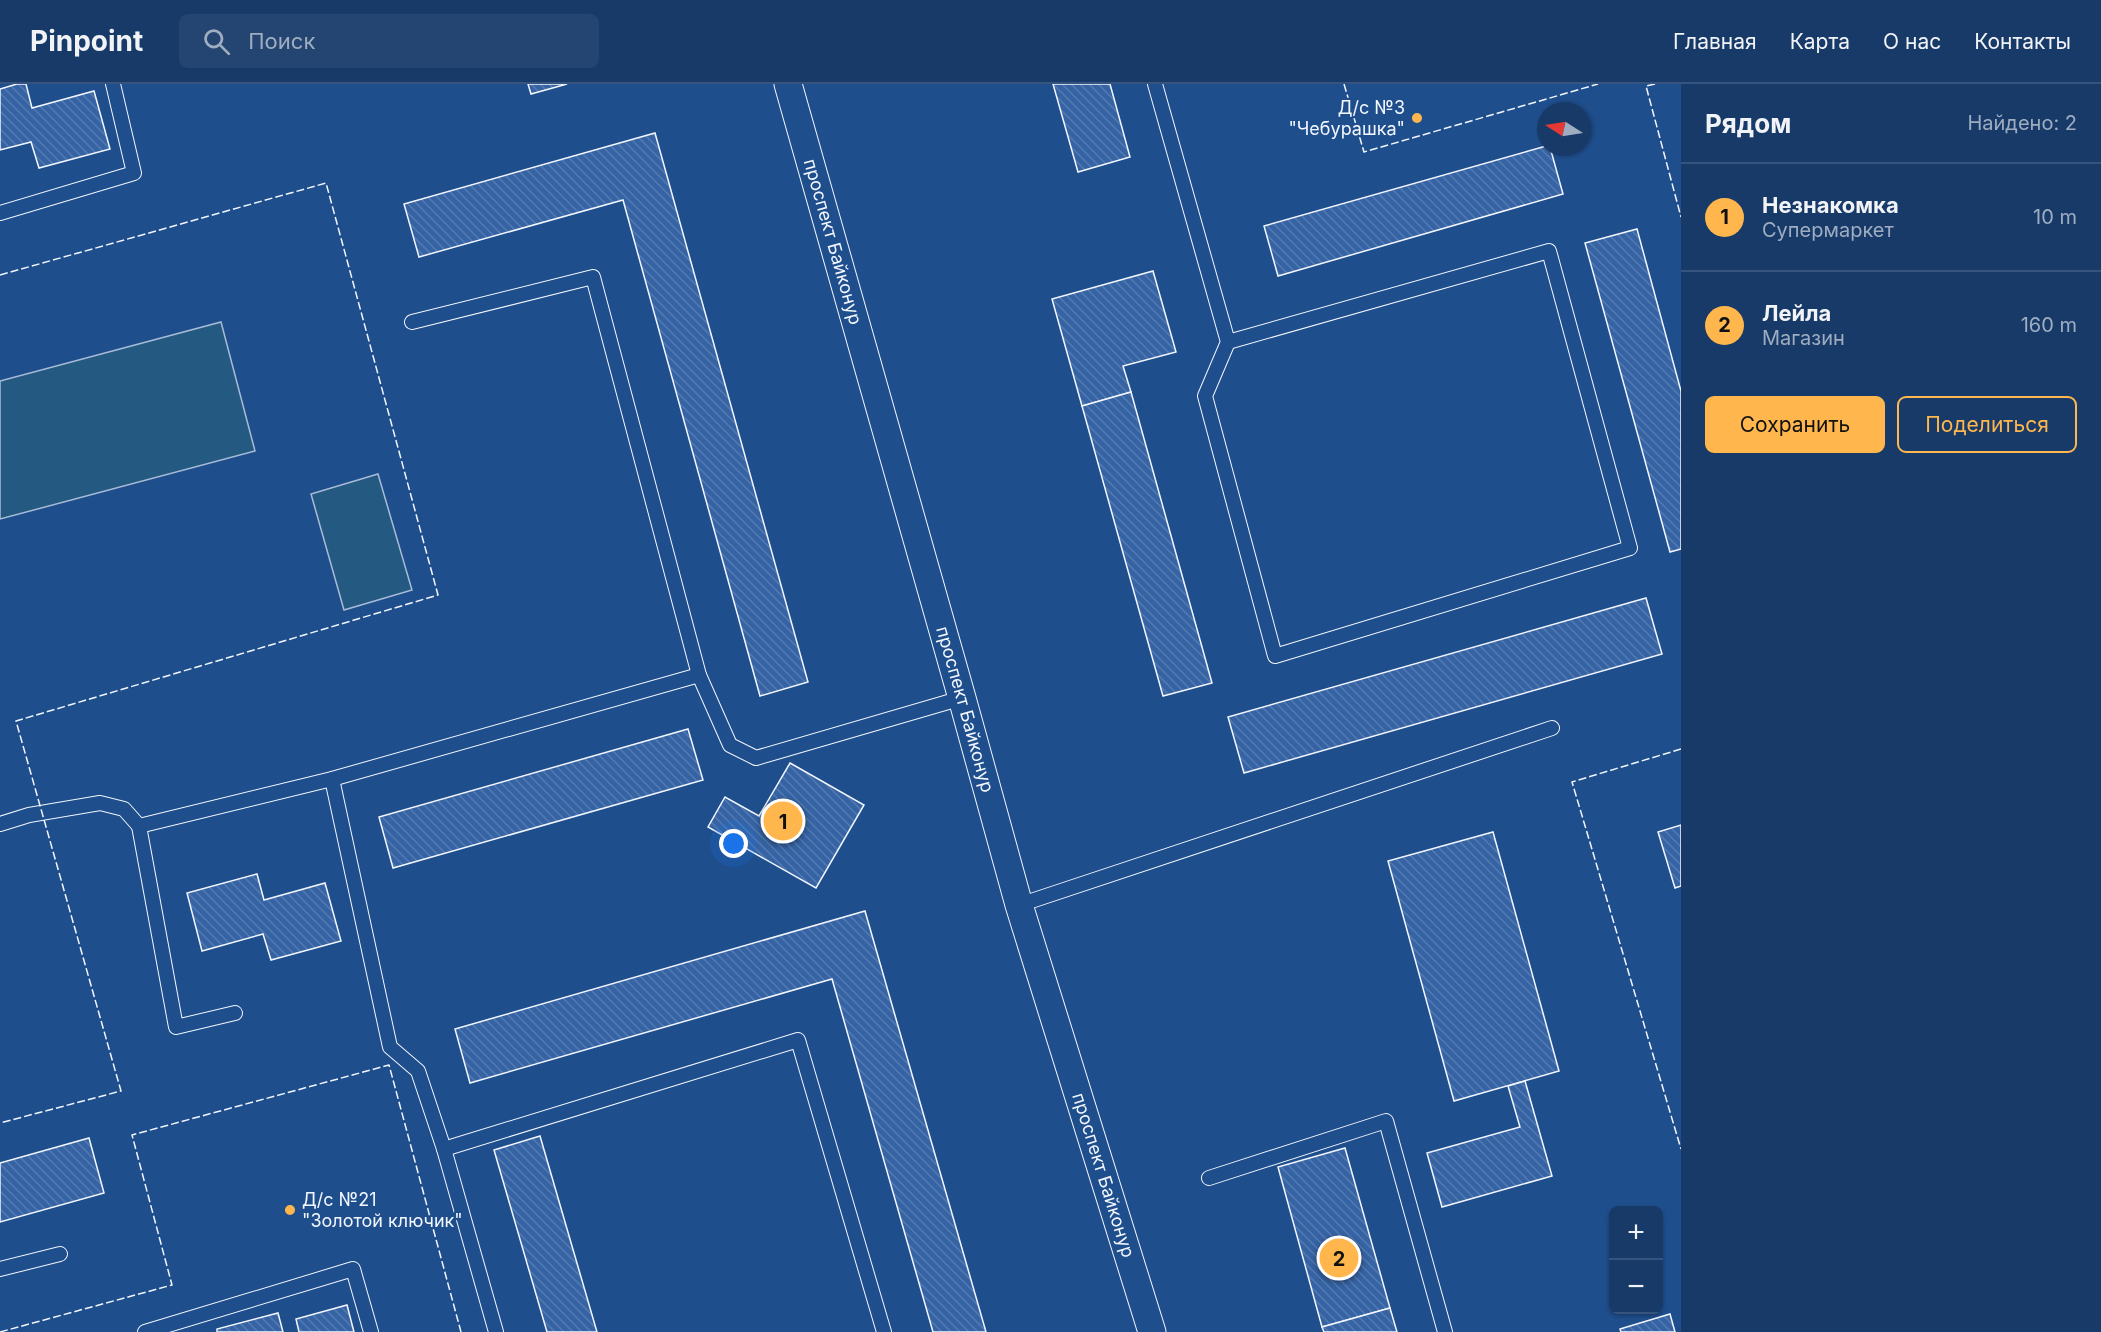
<!DOCTYPE html>
<html lang="ru">
<meta charset="utf-8">
<style>
:root{--surface:#173a69;--page:#244571;--text:#f1f3f6;--muted:#9eadc0;--line:#36547d;--accent:#ffb74d}
body{margin:0;font-family:Inter,sans-serif;background:var(--page);color:var(--text)}
.controls{position:absolute;right:18px;bottom:18px;display:grid;overflow:hidden;border-radius:9px;box-shadow:0 2px 4px #0004}
.controls button{width:54px;height:54px;display:grid;place-items:center;padding:0;border:0;border-bottom:2px solid var(--line);background:var(--surface);color:var(--text);font:30px sans-serif}
.compass{position:absolute;left:1537px;top:18px;width:54px;height:54px;border-radius:50%;background:var(--surface);box-shadow:0 2px 4px #0004;rotate:282deg}
.you{position:absolute;left:734px;top:760px;width:21px;height:21px;margin:-15px;border:4px solid #fff;border-radius:50%;background:#1a73e8;box-shadow:0 0 0 9px #1a73e833}
.badge{display:grid;place-items:center;width:39px;height:39px;border-radius:50%;background:var(--accent);color:#111;font-size:20px;font-weight:700}
.pin{position:absolute;translate:-50% -50%;border:3px solid #fff;box-shadow:0 2px 6px #0006}
.list{margin:0;padding:0;list-style:none}
h2{display:flex;justify-content:space-between;align-items:center;height:78px;margin:0;padding:0 24px;font-size:26px}
h2 small{font-size:20px;font-weight:400;color:var(--muted)}
.list li{display:grid;grid-template-columns:39px 1fr auto;gap:18px;align-items:center;box-sizing:border-box;height:108px;padding:0 24px;border-top:2px solid var(--line)}
.list b{display:block;font-size:22px;white-space:nowrap}
.list p{margin:0;font-size:20px;white-space:nowrap;color:var(--muted)}
.list em{font-size:20px;font-style:normal;color:var(--muted)}
.actions{display:flex;gap:12px;padding:18px 24px}
.actions a{flex:1;padding:14px 0;border:2px solid var(--accent);border-radius:9px;text-align:center;font-size:21px;color:var(--accent)}
.actions .main{background:var(--accent);color:#111}
.icon{flex:none;width:33px;height:33px;fill:none;stroke:currentColor;stroke-width:2;stroke-linecap:round;stroke-linejoin:round}
.map{position:relative;flex:none;width:1681px;height:1248px;overflow:hidden}
header{display:flex;align-items:center;gap:36px;box-sizing:border-box;height:84px;padding:0 30px;background:var(--surface);border-bottom:2px solid var(--line)}
header strong{font-size:28px}
nav{display:flex;gap:33px;margin-inline-start:auto;font-size:21px}
.search{width:420px;height:54px;background:var(--page);display:flex;align-items:center;gap:15px;box-sizing:border-box;padding:0 21px;border-radius:9px;color:var(--muted);font-size:22px}
main{display:flex}
aside{flex:1;background:var(--surface)}
.map>svg:first-child{display:block}
</style>
<header>
<strong>Pinpoint</strong>
<div class="search"><svg class="icon" aria-label="search" viewBox="0 0 24 24"><circle cx="10" cy="10" r="6"/><path d="M15 15l6 6"/></svg>Поиск</div>
<nav><a>Главная</a><a>Карта</a><a>О нас</a><a>Контакты</a></nav>
</header>
<main>
<div class="map">
<svg width="1681" height="1248" viewBox="0 0 1681 1248">
<defs>
<pattern id="building-back-hatch" width="6" height="6" patternUnits="userSpaceOnUse" patternTransform="scale(1.5)"><rect width="6" height="6" fill="#3563a3"/><path d="M-1 5l2 2M0 0l6 6M5-1l2 2" fill="none" stroke="#537ab1"/></pattern>
</defs>
<rect width="100%" height="100%" fill="#1f4e8c"/>
<g fill="#245a82" stroke="#a8bbd7" stroke-width="1.5">
<path d="M221 238 255 367 0 435V297Z"/>
<path d="M378 390 412 506 344 526 311 410Z"/>
</g>
<g fill="url(#building-back-hatch)" stroke="#f2f6ff" stroke-width="1.5">
<path d="M17 0H26L32 24 94 7 110 65 39 84 31 58 0 66V5Z"/>
<path d="M528 0H567L531 10Z"/>
<path d="M1053 0H1110L1130 73 1078 88Z"/>
<path d="M655 49 808 598 760 612 623 116 419 173 404 120Z"/>
<path d="M1546 62 1550 63 1563 110 1278 192 1264 142Z"/>
<path d="M1637 145 1681 307V465L1670 468 1585 159Z"/>
<path d="M1153 187 1176 268 1123 282 1131 308 1082 322 1052 215Z"/>
<path d="M1131 308 1212 599 1163 612 1082 322Z"/>
<path d="M1646 514 1662 570 1244 689 1228 633Z"/>
<path d="M688 645 703 696 393 784 379 733Z"/>
<path d="M790 679 864 721 816 804 708 743 725 713 759 732Z"/>
<path d="M1681 741V802L1675 804 1658 748Z"/>
<path d="M1493 748 1559 987 1454 1017 1388 777Z"/>
<path d="M257 790 264 816 325 799 341 857 271 876 263 850 202 867 187 809Z"/>
<path d="M865 827 986 1248H933L832 895 470 999 455 945Z"/>
<path d="M1525 997 1552 1092 1442 1123 1427 1069 1520 1043 1508 1002Z"/>
<path d="M540 1052 597 1248H547L494 1066Z"/>
<path d="M89 1054 104 1109 0 1138V1079Z"/>
<path d="M1345 1064 1390 1224 1322 1243 1278 1083Z"/>
<path d="M347 1221 354 1248H299L296 1235Z"/>
<path d="M1390 1224 1397 1248H1324L1322 1243Z"/>
<path d="M278 1229 283 1248H217V1245Z"/>
<path d="M1670 1230 1675 1248H1621L1620 1245Z"/>
</g>
<g fill="none" stroke-linecap="round" stroke-linejoin="round">
<g stroke="#f2f6ff" stroke-width="16">
<g id="lane">
<path d="M1155 0 1228 258 1205 312 1275 572 1630 464 1549 167 1228 258"/>
<path d="M0 129 134 89 113 0"/>
<path d="M412 238 593 193 699 591 730 661 756 674 962 614"/>
<path d="M332 695 390 963 418 987 444 1065 496 1248"/>
<path d="M0 740 29 731 100 719 124 725 139 742"/>
<path d="M1019 821 1552 644"/>
<path d="M235 929 176 943 139 742 332 695 699 591"/>
<path d="M444 1065 798 956 884 1248"/>
<path d="M1209 1094 1386 1037 1445 1248"/>
<path d="M0 1185 60 1170"/>
<path d="M145 1248 353 1185 371 1248"/>
</g>
</g>
<g stroke="#f2f6ff" stroke-width="29">
<g id="street">
<path id="s1" d="M788 0 962 614 1019 821 1152 1248"/>
</g>
</g>
<use href="#lane" stroke="#1f4e8c" stroke-width="14"/>
<use href="#street" stroke="#1f4e8c" stroke-width="27"/>
<g stroke="#f2f6ff" stroke-width="1.5" stroke-dasharray="8 3" stroke-linecap="butt">
<path d="M1344 0 1364 68 1598 0"/>
<path d="M1655 0 1646 2 1681 133"/>
<path d="M0 191 326 99 438 511 16 637 121 1007 0 1039"/>
<path d="M1681 665 1572 698 1681 1065"/>
<path d="M0 1248 172 1201 132 1051 389 981 461 1248"/>
</g>
</g>
<g fill="#ffb74d" stroke="#1f4e8c" stroke-width="2">
<circle cx="1417" cy="34" r="6"/>
<circle cx="290" cy="1126" r="6"/>
</g>
<g text-anchor="middle" stroke-width="4.5" stroke-linejoin="round" paint-order="stroke">
<g font-size="18" fill="#f2f6ff" stroke="#1f4e8c" text-anchor="end">
<text x="1405" y="30">Д/c №3<tspan x="1405" dy="21">"Чебурашка"</tspan></text>
<text x="302" y="1122" text-anchor="start">Д/c №21<tspan x="302" dy="21">"Золотой ключик"</tspan></text>
</g>
<g font-size="18" fill="#f2f6ff" stroke="#1f4e8c">
<text dy="6" stroke="none"><textPath href="#s1" startOffset="164">проспект Байконур</textPath></text>
<text dy="6" stroke="none"><textPath href="#s1" startOffset="650">проспект Байконур</textPath></text>
<text dy="6" stroke="none"><textPath href="#s1" startOffset="1136">проспект Байконур</textPath></text>
</g>
</g>
</svg>
<div class="controls">
<button>+</button>
<button>−</button>
</div>
<svg class="compass" viewBox="-18 -18 36 36"><path d="M0-13l5 13h-10z" fill="#e53935"/><path d="M0 13l5-13h-10z" fill="#9eadc0"/></svg>
<div class="you"></div>
<div class="pin badge" style="left:783px;top:737px">1</div>
<div class="pin badge" style="left:1339px;top:1174px">2</div>
</div>
<aside>
<h2>Рядом<small>Найдено: 2</small></h2>
<ul class="list">
<li><span class="badge">1</span><div><b>Незнакомка</b><p>Супермаркет</p></div><em>10 m</em></li>
<li><span class="badge">2</span><div><b>Лейла</b><p>Магазин</p></div><em>160 m</em></li>
</ul>
<div class="actions"><a class="main">Сохранить</a><a>Поделиться</a></div>
</aside>
</main>
